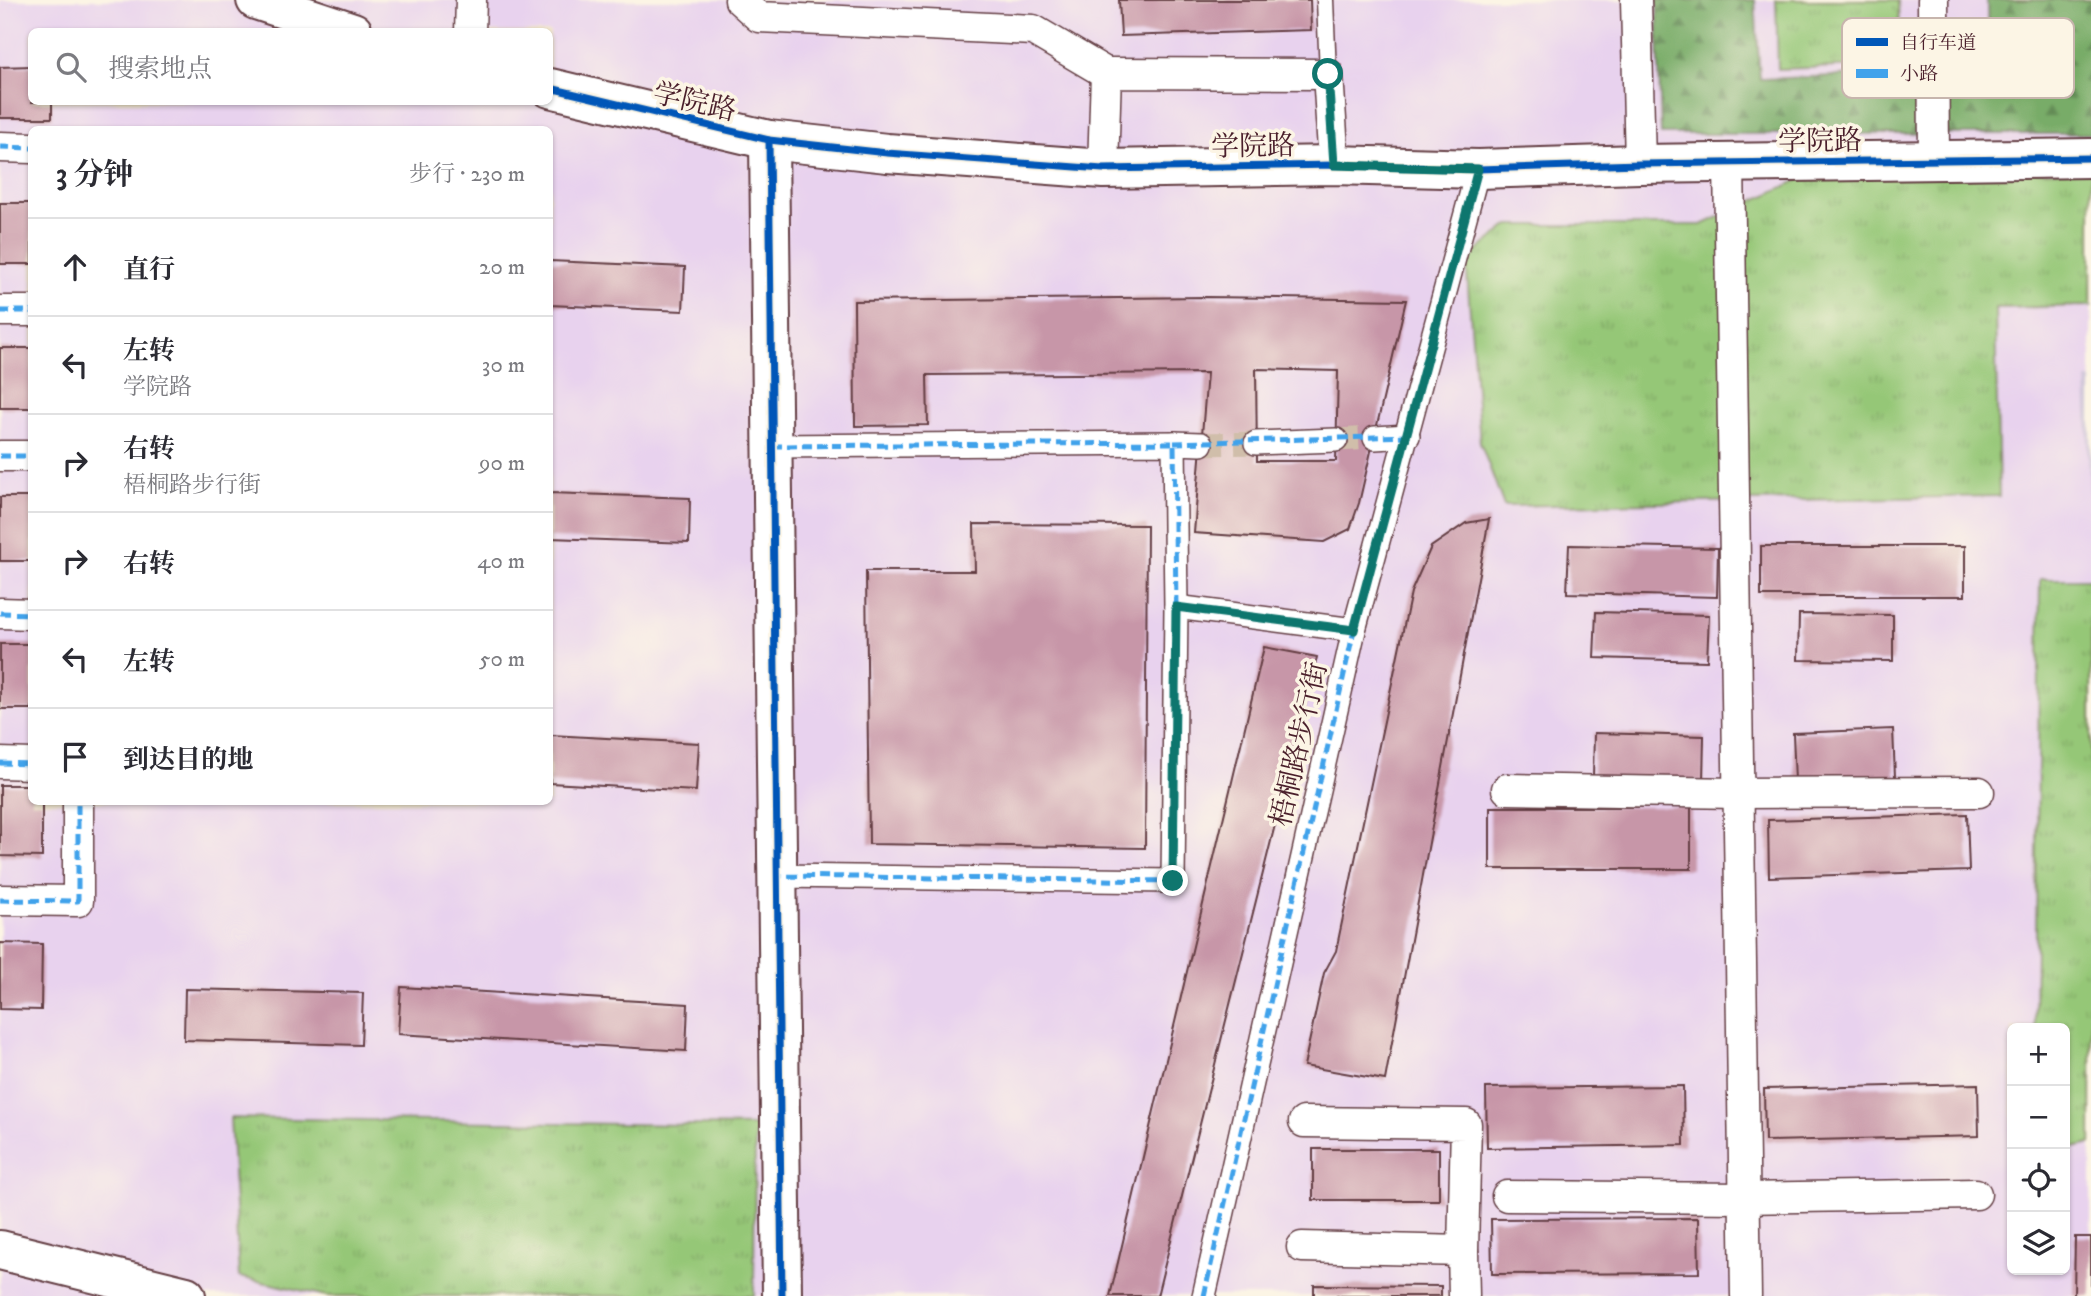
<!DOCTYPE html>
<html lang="zh">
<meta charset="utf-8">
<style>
:root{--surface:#fff;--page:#f2f2f3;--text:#2b2b33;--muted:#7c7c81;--line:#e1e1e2}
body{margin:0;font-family:"IM FELL DW Pica","Noto Serif SC",serif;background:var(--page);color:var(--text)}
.controls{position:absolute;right:21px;bottom:21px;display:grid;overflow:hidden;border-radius:10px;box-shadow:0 2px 5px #0004}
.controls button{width:63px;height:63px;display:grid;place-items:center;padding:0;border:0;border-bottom:2px solid var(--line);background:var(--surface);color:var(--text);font:35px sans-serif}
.stop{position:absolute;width:21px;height:21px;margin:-16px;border:5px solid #0f766e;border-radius:50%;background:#fff}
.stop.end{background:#0f766e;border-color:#fff;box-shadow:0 2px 7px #0008}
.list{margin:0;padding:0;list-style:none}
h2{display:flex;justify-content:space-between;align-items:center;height:91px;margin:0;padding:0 28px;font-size:30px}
h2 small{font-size:23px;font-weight:400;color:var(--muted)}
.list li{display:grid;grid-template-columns:46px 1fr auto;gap:21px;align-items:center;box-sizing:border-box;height:98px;padding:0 28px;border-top:2px solid var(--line)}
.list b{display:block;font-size:26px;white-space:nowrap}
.list p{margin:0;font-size:23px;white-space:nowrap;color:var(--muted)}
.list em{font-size:23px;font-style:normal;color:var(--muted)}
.icon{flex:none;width:38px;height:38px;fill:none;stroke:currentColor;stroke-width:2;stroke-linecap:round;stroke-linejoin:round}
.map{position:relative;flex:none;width:2091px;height:1296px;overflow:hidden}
.search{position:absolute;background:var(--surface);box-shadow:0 2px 5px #0004;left:28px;top:28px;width:525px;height:77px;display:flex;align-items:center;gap:18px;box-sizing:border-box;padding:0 24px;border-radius:10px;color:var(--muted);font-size:26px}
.panel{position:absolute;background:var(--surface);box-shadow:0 2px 5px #0004;left:28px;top:126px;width:525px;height:679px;border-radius:10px}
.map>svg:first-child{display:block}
</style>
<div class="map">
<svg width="2091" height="1296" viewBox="0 0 2091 1296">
<defs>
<pattern id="grass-tufts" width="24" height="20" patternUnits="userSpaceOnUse" patternTransform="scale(1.75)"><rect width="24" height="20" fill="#95c777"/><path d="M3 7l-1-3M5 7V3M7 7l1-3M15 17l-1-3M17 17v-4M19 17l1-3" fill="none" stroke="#82aa67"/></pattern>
<pattern id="forest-firs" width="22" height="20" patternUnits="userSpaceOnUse" patternTransform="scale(1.75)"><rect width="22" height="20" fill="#78ac68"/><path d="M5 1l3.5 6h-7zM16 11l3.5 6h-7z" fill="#648b56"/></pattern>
</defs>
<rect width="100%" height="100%" fill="#fcf5e5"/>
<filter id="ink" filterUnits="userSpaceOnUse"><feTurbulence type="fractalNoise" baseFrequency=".0143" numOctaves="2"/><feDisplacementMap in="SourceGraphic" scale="14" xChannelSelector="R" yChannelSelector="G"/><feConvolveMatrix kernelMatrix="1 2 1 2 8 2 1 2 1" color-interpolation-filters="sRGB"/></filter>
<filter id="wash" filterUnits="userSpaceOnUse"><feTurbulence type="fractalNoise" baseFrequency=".00686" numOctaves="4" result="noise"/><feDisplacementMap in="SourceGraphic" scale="28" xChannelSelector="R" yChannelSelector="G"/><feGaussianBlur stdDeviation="1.57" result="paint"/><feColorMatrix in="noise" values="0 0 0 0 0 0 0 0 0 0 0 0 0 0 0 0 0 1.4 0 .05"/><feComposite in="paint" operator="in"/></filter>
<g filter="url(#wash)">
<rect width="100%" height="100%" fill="#f2e6ca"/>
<path fill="#e8d2ee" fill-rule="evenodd" d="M0 0H2091V1296H0ZM32 32H550V102H32ZM32 130H550V802H32ZM2012 1028H2065V1270H2012Z"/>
<path fill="#c9bfd7" d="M2086 379H2091V513H2090Z"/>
<g fill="url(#grass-tufts)" stroke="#707351" stroke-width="2">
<path d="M1776 0H1898L1900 65 1778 69Z"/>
<path d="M2091 170V306L1995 308 1999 496 1504 506 1480 442 1466 260 1509 225H1702L1807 176Z"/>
<path d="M2040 579H2091V1144L2065 1150V1028H2035Z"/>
<path d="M230 1118 755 1126 754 1296H327L239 1277Z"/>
</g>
<path fill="url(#forest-firs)" stroke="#61664a" stroke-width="2" d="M1657 0H1755L1760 79 1988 70 1987 0H2091V134H1661Z"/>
<g id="blocks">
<g fill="#c796a8" fill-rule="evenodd">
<path d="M1119 0H1310L1311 30 1121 36Z"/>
<path d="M32 66V102H52V118H0V67Z"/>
<rect x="0" y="203" width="32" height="61"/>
<path d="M550 261 685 267 683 311 550 305Z"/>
<path d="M1206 297 1406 300 1359 503 1350 529 1324 542 1194 533 1207 373 927 375 928 425 855 426 854 301ZM1256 369 1338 371 1336 461H1257Z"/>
<rect x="0" y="348" width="32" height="60"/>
<path d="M550 493 690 498 689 543 550 538Z"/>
<rect x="0" y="497" width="32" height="64"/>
<path d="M1489 519 1385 1080 1304 1066 1324 973 1336 951 1411 592 1431 547 1466 523Z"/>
<path d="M974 524 1147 525 1145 848 869 844 866 571H975Z"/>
<path d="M1569 545 1718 548 1717 597 1567 593Z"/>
<rect x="1761" y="546" width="204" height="50"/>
<path d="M1596 612 1709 615 1707 661 1594 658Z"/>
<path d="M1799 614 1893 615V661L1798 660Z"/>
<rect x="0" y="644" width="32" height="65"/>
<path d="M1264 647 1317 657 1157 1296H1110Z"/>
<path d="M1893 729 1895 777 1795 781 1793 733Z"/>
<path d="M1594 733 1704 736 1703 781 1593 777Z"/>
<path d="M550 735 699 743 696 791 550 783Z"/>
<path d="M0 785H32V802H42V857L0 856Z"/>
<rect x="1490" y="807" width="201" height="62"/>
<path d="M1967 814 1969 871 1769 877 1768 820Z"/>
<path d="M0 943 42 944 41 1010 0 1009Z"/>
<path d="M401 987 688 1004 686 1051 398 1034Z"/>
<path d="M185 989 363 993 361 1045 184 1040Z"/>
<path d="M1978 1084 1979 1136 1765 1141 1764 1089Z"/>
<path d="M1683 1086 1684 1145 1487 1148 1486 1088Z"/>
<rect x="1313" y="1149" width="126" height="51"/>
<path d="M1698 1218 1699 1273 1492 1274 1491 1219Z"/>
<path d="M2075 1237H2091V1296H2074Z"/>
<path d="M1314 1285 1441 1286V1296H1314Z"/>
</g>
</g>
</g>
<g filter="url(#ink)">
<use href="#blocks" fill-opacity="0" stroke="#633d43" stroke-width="2"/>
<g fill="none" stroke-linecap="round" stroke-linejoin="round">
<g stroke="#d0beaa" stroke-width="23" stroke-dasharray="23 11" stroke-linecap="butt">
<path d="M1336 440 1375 438"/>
<path d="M1201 444 1256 443"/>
</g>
<g stroke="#633d43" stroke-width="19">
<path id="service" d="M1325 0 1328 74"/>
</g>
<g stroke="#633d43" stroke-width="26">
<g id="pedestrian">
<path d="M1375 438 1408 436"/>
<path d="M1174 443 1201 444"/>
<path d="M1256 443 1336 440"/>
<path d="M772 446 1174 443 1176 607 1173 881 778 876"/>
<path d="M1176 607 1354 630"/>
<path d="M1204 1296 1354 630 1478 169"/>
</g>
</g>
<g stroke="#633d43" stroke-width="33">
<g id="minor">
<path d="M740 0 759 17 1033 30 1106 73"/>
<path d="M1636 0 1640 164"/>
<path d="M1933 0 1934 160"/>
<path d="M470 32 471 0"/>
<path d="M0 147 32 148"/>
<path d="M1729 162 1746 1296"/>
<path d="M1103 169 1106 73 1328 74 1334 165"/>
<path d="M0 311H32"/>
<path d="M0 456H32"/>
<path d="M0 613 32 614"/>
<path d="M0 763 32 764"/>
<path d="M1507 789 1737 793 1979 792"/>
<path d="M0 900 78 901V802"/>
<path d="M1304 1122 1466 1124 1463 1251"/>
<path d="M1507 1196 1743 1198 1976 1194"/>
<path d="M1302 1247 1463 1251 1464 1296"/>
</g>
</g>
<g stroke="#633d43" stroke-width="42">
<g id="tertiary">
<path d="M256 0 353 32"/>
<path d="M550 88 769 140 887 153 1103 169 1334 165 1478 169 1640 164 2091 158"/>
<path d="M769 140 782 1296"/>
<path d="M0 1250 186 1296"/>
</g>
</g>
<use href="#service" stroke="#fff" stroke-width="16"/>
<use href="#pedestrian" stroke="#fff" stroke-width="23"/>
<use href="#minor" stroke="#fff" stroke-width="30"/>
<use href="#tertiary" stroke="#fff" stroke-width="38"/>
<g stroke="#40a2eb" stroke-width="5" stroke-dasharray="10 5" stroke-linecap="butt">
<path d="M0 147 32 148"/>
<path d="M0 311H32"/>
<path d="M1174 443 1408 436"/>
<path d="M772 446 1174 443 1176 607 1173 881 778 876"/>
<path d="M0 456H32"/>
<path d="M1176 607 1354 630"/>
<path d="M0 613 32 614"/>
<path d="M0 763 32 764"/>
<path d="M0 900 78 901V802"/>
<path d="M1204 1296 1354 630 1478 169"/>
</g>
<g stroke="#fcf5e5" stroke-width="11">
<g id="cycleway">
<path d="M550 88 769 140 887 153 1103 169 1334 165 1478 169 1640 164 2091 158"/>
<path d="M769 140 782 1296"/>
</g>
</g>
<use href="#cycleway" stroke="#0057b8" stroke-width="7"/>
</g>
</g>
<g fill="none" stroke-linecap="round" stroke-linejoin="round" filter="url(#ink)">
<path stroke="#0f766e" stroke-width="9" d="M1173 881 1176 607 1354 630 1478 169 1334 165 1328 74"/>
</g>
<g text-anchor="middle" stroke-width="7" stroke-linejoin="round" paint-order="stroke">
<g font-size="28" fill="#4a1f2b" stroke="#fcf5e5">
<text transform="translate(695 101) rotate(13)" y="10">学院路</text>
<text transform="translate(1820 140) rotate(-1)" y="10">学院路</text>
<text transform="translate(1253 145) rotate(-1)" y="10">学院路</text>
<text transform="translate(1298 744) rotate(-77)" y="10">梧桐路步行街</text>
</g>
</g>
<rect x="1842" y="18" width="232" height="80" rx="10" fill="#fcf5e5" stroke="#c7b5ad" stroke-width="2"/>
<rect x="1856" y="38" width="32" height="8" fill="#0057b8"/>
<rect x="1856" y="69" width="32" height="9" fill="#40a2eb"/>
<g font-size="19" fill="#4a1f2b">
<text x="1900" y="49">自行车道</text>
<text x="1900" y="80">小路</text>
</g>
</svg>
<div class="controls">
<button>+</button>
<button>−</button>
<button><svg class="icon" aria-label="locate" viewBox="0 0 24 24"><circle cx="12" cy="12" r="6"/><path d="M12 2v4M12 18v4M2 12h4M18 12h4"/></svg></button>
<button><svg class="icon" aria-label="layers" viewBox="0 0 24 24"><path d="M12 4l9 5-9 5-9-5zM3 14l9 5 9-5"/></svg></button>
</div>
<div class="stop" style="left:1328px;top:74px"></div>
<div class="stop end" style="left:1173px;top:881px"></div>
<div class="search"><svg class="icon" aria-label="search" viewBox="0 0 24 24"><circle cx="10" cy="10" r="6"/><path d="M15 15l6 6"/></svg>搜索地点</div>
<section class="panel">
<h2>3 分钟<small>步行 · 230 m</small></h2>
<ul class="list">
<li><svg class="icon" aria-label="ahead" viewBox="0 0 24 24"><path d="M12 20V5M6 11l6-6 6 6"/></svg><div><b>直行</b></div><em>20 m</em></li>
<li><svg class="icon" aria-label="left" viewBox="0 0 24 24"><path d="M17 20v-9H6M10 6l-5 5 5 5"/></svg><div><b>左转</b><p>学院路</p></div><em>30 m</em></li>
<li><svg class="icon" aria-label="right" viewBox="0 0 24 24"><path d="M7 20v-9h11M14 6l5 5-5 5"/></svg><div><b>右转</b><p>梧桐路步行街</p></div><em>90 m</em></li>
<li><svg class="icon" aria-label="right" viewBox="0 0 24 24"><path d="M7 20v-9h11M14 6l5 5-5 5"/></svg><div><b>右转</b></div><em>40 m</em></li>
<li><svg class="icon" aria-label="left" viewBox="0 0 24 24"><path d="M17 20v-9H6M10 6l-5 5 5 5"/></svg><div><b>左转</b></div><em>50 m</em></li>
<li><svg class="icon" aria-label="arrive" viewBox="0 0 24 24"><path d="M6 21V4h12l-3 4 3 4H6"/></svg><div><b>到达目的地</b></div></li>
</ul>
</section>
</div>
